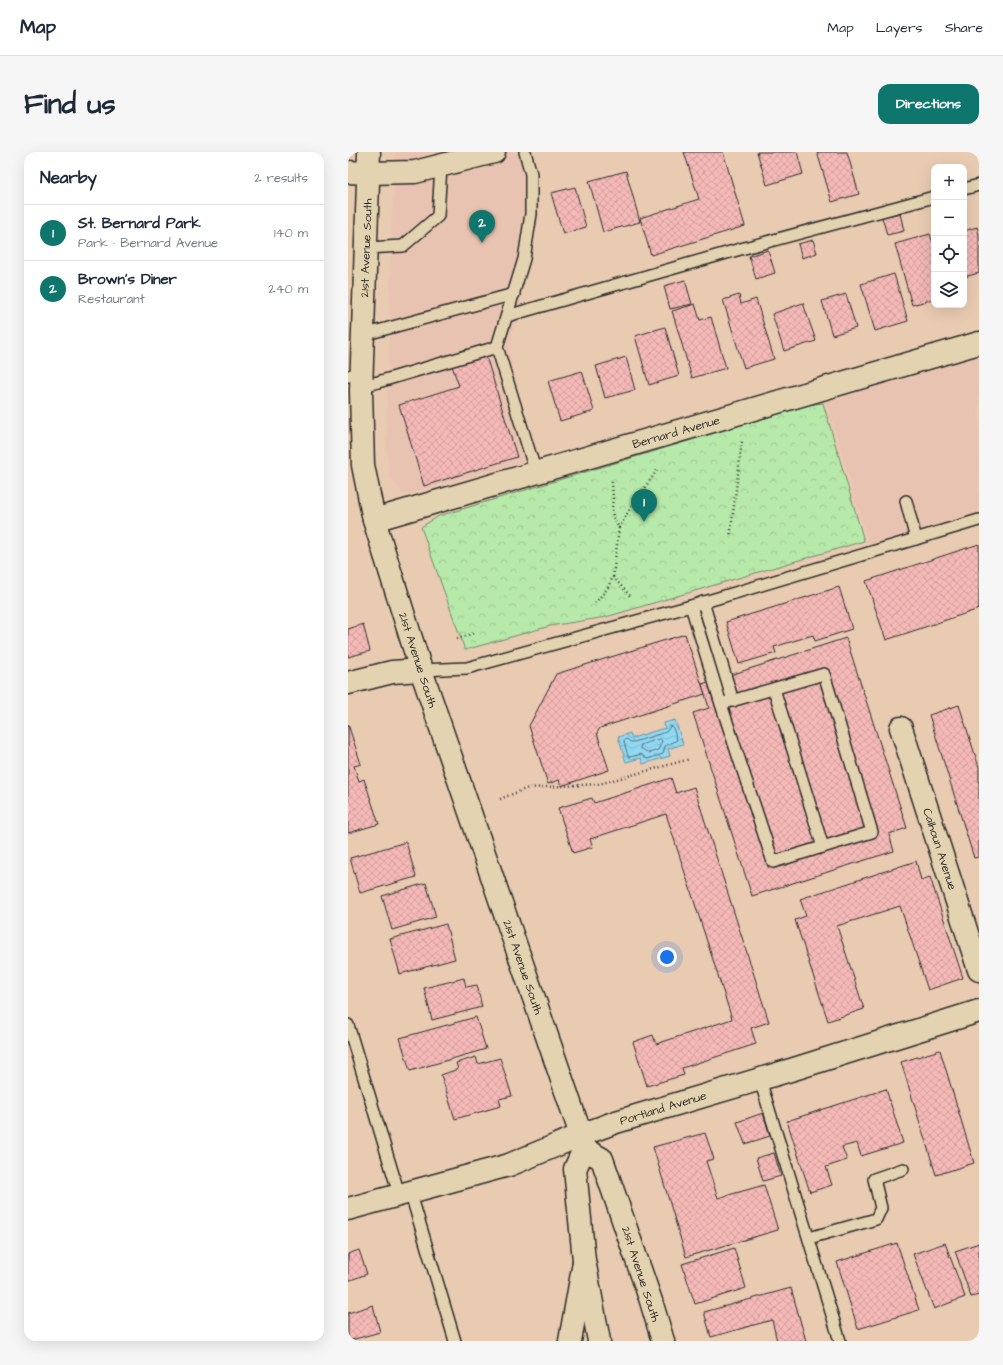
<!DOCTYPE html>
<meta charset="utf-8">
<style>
:root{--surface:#fff;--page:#f6f6f7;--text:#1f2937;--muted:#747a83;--line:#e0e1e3;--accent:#0f766e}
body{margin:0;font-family:"Architects Daughter",sans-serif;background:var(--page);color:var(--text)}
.controls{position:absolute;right:12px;top:12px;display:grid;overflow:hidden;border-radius:8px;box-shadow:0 4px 16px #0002}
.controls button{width:36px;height:36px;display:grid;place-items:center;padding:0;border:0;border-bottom:1px solid var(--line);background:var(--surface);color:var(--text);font:20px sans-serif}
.you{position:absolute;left:319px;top:805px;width:14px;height:14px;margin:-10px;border:3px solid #fff;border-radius:50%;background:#1a73e8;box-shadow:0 0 0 6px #1a73e833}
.badge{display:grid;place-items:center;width:26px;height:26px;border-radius:50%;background:var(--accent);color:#fff;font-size:13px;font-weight:700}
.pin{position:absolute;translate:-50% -33px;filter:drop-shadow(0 1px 2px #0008)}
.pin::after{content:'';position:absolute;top:21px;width:14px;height:12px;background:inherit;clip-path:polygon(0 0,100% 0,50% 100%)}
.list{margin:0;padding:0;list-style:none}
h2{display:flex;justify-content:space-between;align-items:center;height:52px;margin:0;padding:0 16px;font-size:17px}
h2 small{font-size:13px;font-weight:400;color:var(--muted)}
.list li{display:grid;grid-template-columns:26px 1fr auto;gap:12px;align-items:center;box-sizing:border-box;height:56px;padding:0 16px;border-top:1px solid var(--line)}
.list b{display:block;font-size:15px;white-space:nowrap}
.list p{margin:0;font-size:13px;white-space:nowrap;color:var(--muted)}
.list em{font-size:13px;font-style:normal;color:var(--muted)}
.icon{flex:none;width:22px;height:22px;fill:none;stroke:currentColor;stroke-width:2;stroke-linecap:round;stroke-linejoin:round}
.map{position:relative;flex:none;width:631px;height:1189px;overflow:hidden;border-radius:12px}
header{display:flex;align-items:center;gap:24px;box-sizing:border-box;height:56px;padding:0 20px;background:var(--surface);border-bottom:1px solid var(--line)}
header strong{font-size:19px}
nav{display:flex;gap:22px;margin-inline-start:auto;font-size:14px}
.intro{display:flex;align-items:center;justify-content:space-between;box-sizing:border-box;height:96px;padding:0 24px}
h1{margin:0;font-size:28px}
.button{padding:10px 18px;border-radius:12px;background:var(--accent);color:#fff;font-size:14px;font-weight:700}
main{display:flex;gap:24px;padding:0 24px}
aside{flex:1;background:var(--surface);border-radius:12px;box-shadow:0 4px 16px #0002}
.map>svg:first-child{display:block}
</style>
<header>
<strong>Map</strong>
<nav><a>Map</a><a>Layers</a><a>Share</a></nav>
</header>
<div class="intro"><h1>Find us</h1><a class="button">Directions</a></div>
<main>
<aside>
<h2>Nearby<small>2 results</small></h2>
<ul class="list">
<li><span class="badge">1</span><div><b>St. Bernard Park</b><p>Park · Bernard Avenue</p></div><em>140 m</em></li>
<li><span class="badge">2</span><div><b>Brown's Diner</b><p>Restaurant</p></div><em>240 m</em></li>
</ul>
</aside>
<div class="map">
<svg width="631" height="1189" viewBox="0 0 631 1189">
<defs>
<pattern id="forest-crowns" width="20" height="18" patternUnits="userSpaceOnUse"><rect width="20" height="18" fill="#b7e9aa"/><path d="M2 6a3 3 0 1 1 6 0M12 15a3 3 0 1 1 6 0" fill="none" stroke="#9ec892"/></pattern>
<pattern id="water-waves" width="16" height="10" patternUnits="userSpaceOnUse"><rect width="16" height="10" fill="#91d9f3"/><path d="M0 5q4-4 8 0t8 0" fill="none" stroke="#7dbad0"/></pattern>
<pattern id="building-cross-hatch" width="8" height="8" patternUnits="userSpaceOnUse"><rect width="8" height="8" fill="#f5b9b7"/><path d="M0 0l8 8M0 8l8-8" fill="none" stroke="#d29f9e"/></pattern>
</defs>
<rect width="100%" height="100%" fill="#e9cbb2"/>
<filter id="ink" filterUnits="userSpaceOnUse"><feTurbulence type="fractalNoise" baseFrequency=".025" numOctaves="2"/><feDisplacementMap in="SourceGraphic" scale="8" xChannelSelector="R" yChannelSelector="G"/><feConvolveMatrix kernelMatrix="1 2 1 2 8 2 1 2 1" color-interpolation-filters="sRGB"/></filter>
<g filter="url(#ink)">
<g fill="#e9c3b1">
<path d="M48 0H185L193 57 161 199 188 306 56 343 42 325 38 298 44 61Z"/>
<path d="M631 205V368L523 400 478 249Z"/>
</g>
<path fill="url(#forest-crowns)" stroke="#718a6a" d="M475 251 516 389 258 465 202 474 117 498 73 375 91 364 460 253Z"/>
<path fill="url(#water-waves)" stroke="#6893a3" d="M327 568 335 592 320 597 322 604 295 612 293 606 278 610 270 585 282 581 284 586 317 576 316 571Z"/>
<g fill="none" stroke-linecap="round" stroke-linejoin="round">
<g stroke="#54717b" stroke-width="1">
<path d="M323 574 325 576 329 588 317 594 315 602 299 607 293 602 282 605 280 604 276 590V588L279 587 282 590H286L318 580Z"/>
<path d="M312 587 314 589 310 598 301 601 292 596 293 593Z"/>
</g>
</g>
<g fill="url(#building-cross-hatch)" stroke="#2b2b2b">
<path d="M336 0H375L397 74 303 103 292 66 351 47Z"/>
<path d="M409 0H449L455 22 419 33Z"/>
<path d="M469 0H499L511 42 484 50Z"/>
<path d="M278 19 292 70 255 80 241 29Z"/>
<path d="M227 35 238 75 215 82 203 41Z"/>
<path d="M552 61 556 79 539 83 534 65Z"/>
<path d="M629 75 631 83V121L616 125V79Z"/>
<path d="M582 82 586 94V147L564 153 547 92Z"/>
<path d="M465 88 469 101 454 106 450 92Z"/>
<path d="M420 98 427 121 408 127 401 104Z"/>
<path d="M546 122 560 169 527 179 513 132Z"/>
<path d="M337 128 344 152 322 157 316 134Z"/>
<path d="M498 142 508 176 484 183 474 149Z"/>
<path d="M391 143 393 152 408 147 426 207 396 216 375 148Z"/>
<path d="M455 151 468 189 436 199 424 162Z"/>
<path d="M347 152 352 168 363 165 378 216 344 226 324 159Z"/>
<path d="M317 175 331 224 301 233 287 184Z"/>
<path d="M137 201 169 305 76 334 51 253 111 234 103 211Z"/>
<path d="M278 205 287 238 257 246 248 214Z"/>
<path d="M234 219 246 259 212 269 200 229Z"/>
<path d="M631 392V457L538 488 518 429Z"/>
<path d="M491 435 504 477 467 489 465 483 426 495 428 501 391 512 378 470Z"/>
<path d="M15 472 22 499 0 505V477Z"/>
<path d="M337 482 357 542 252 576 249 581 261 618 213 634 211 628 200 632 181 574 208 522Z"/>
<path d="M498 486 559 676 541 682 546 699 404 744 345 561 361 556 354 532Z"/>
<path d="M611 553 631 615V705L626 706 581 563Z"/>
<path d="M0 572 13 612 6 614 11 629 16 627 31 672 0 681Z"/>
<path d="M323 626 328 641 346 635 421 870 403 876 408 892 334 916 336 923 299 934 285 890 305 883 308 892 384 867 318 662 242 687 245 695 225 701 210 656 244 646 246 651Z"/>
<path d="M58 690 68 725 12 741 2 706Z"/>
<path d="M568 709 573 728 582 725 615 826 580 838 552 754 489 774 516 857 480 869 447 768 458 764 452 747Z"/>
<path d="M78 731 88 765 44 778 34 744Z"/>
<path d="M98 772 107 807 52 822 42 787Z"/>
<path d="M116 826 118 835 129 833 134 855 84 868 76 836Z"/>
<path d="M128 865 138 897 62 919 52 886Z"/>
<path d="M592 898 626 1011 588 1023 553 910Z"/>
<path d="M128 905 130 912 152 906 164 944 151 947 153 954 107 967 93 923 110 917 108 911Z"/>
<path d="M538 937 555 991 513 1004 509 991 494 995 499 1008 478 1015 484 1033 462 1040 439 969Z"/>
<path d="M415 961 422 984 397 992 389 970Z"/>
<path d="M357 981 366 1007 358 1009 370 1046 416 1033 430 1078 338 1105 305 995Z"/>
<path d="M426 1001 433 1024 415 1029 408 1006Z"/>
<path d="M549 1091 571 1158 510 1177 489 1110Z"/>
<path d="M597 1091 617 1145 586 1157 565 1102Z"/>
<path d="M631 1091V1143L623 1145 607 1099Z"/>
<path d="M386 1096 398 1136 347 1152 334 1112Z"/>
<path d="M11 1098 19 1122 0 1129V1102Z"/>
<path d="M443 1136 458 1189H429L424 1168 363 1185 356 1160Z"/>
<path d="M25 1153 32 1180 0 1189V1161Z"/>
</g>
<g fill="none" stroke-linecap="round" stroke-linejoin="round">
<g stroke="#2b2b2b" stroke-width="14">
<g id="service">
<path d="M177 0 183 22V62L176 107 149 195 188 321"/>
<path d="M616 37 631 33"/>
<path d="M18 96 55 94 90 64 93 14"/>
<path d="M159 164 389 98 586 45"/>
<path d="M15 183 166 142"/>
<path d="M0 224 14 221"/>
<path d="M13 235 149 195"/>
<path d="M558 349 568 387"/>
<path d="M355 450 385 549"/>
<path d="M343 454 373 552 425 710 524 680 476 522 373 552"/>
<path d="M73 518 119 516 343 454 631 368"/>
<path d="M426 537 475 695"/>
<path d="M0 873 51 1042"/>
<path d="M412 928 492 1189"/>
<path d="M62 1039 107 1189"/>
<path d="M461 1086 528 1067 533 1056 526 1027 555 1017"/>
</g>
</g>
<g stroke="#2b2b2b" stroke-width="25">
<g id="minor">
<path d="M0 20 20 21 67 20 146 0"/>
<path d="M26 368 631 191"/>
<path d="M0 531 44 520 73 518"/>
<path d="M553 576 631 818"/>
<path d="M0 1057 161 1013 233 983 268 970 446 917 631 859"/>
</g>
</g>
<g stroke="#2b2b2b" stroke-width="25">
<path id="secondary" d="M222 1189 236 1110"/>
</g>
<g stroke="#2b2b2b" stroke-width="25">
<g id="primary">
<path d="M21 0 13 239 15 313 26 368 73 518 233 983 236 997 227 1017 236 1108 251 1189"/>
<path d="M236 997 254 1007 303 1149 315 1189"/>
</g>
</g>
<g stroke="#2b2b2b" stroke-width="2.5" stroke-dasharray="1 3" stroke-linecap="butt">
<path d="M271 376 283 355 310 317"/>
<path d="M382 386 394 289"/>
<path d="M265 425 283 445"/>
<path d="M247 451 259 437 265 425 271 376 265 365 264 356 265 346 264 330"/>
<path d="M109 487 126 481"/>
<path d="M152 647 180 636 251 632 342 607"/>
</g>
<use href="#service" stroke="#e4d3b0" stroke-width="11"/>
<use href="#minor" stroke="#e4d3b0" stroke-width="22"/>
<use href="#secondary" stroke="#e4d3b0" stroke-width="22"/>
<use href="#primary" stroke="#e4d3b0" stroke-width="22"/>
</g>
</g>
<g text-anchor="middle" stroke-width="3" stroke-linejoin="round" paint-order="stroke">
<g font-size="12" fill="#2b2b2b" stroke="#e4d3b0">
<text transform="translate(18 96) rotate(-88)" y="4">21st Avenue South</text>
<text transform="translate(328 280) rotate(-16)" y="4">Bernard Avenue</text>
<text transform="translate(70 508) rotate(72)" y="4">21st Avenue South</text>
<text transform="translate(592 697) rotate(72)" y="4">Calhoun Avenue</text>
<text transform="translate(175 815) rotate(71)" y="4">21st Avenue South</text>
<text transform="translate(315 956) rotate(-17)" y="4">Portland Avenue</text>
<text transform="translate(293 1122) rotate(72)" y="4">21st Avenue South</text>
</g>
</g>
</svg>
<div class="controls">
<button>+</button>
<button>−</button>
<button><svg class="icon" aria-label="locate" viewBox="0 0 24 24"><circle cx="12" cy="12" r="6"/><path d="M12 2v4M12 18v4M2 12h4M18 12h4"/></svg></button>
<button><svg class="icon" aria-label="layers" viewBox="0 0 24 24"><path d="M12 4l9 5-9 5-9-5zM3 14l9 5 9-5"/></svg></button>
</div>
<div class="you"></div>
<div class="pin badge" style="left:296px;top:370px">1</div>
<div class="pin badge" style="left:134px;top:91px">2</div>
</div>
</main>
